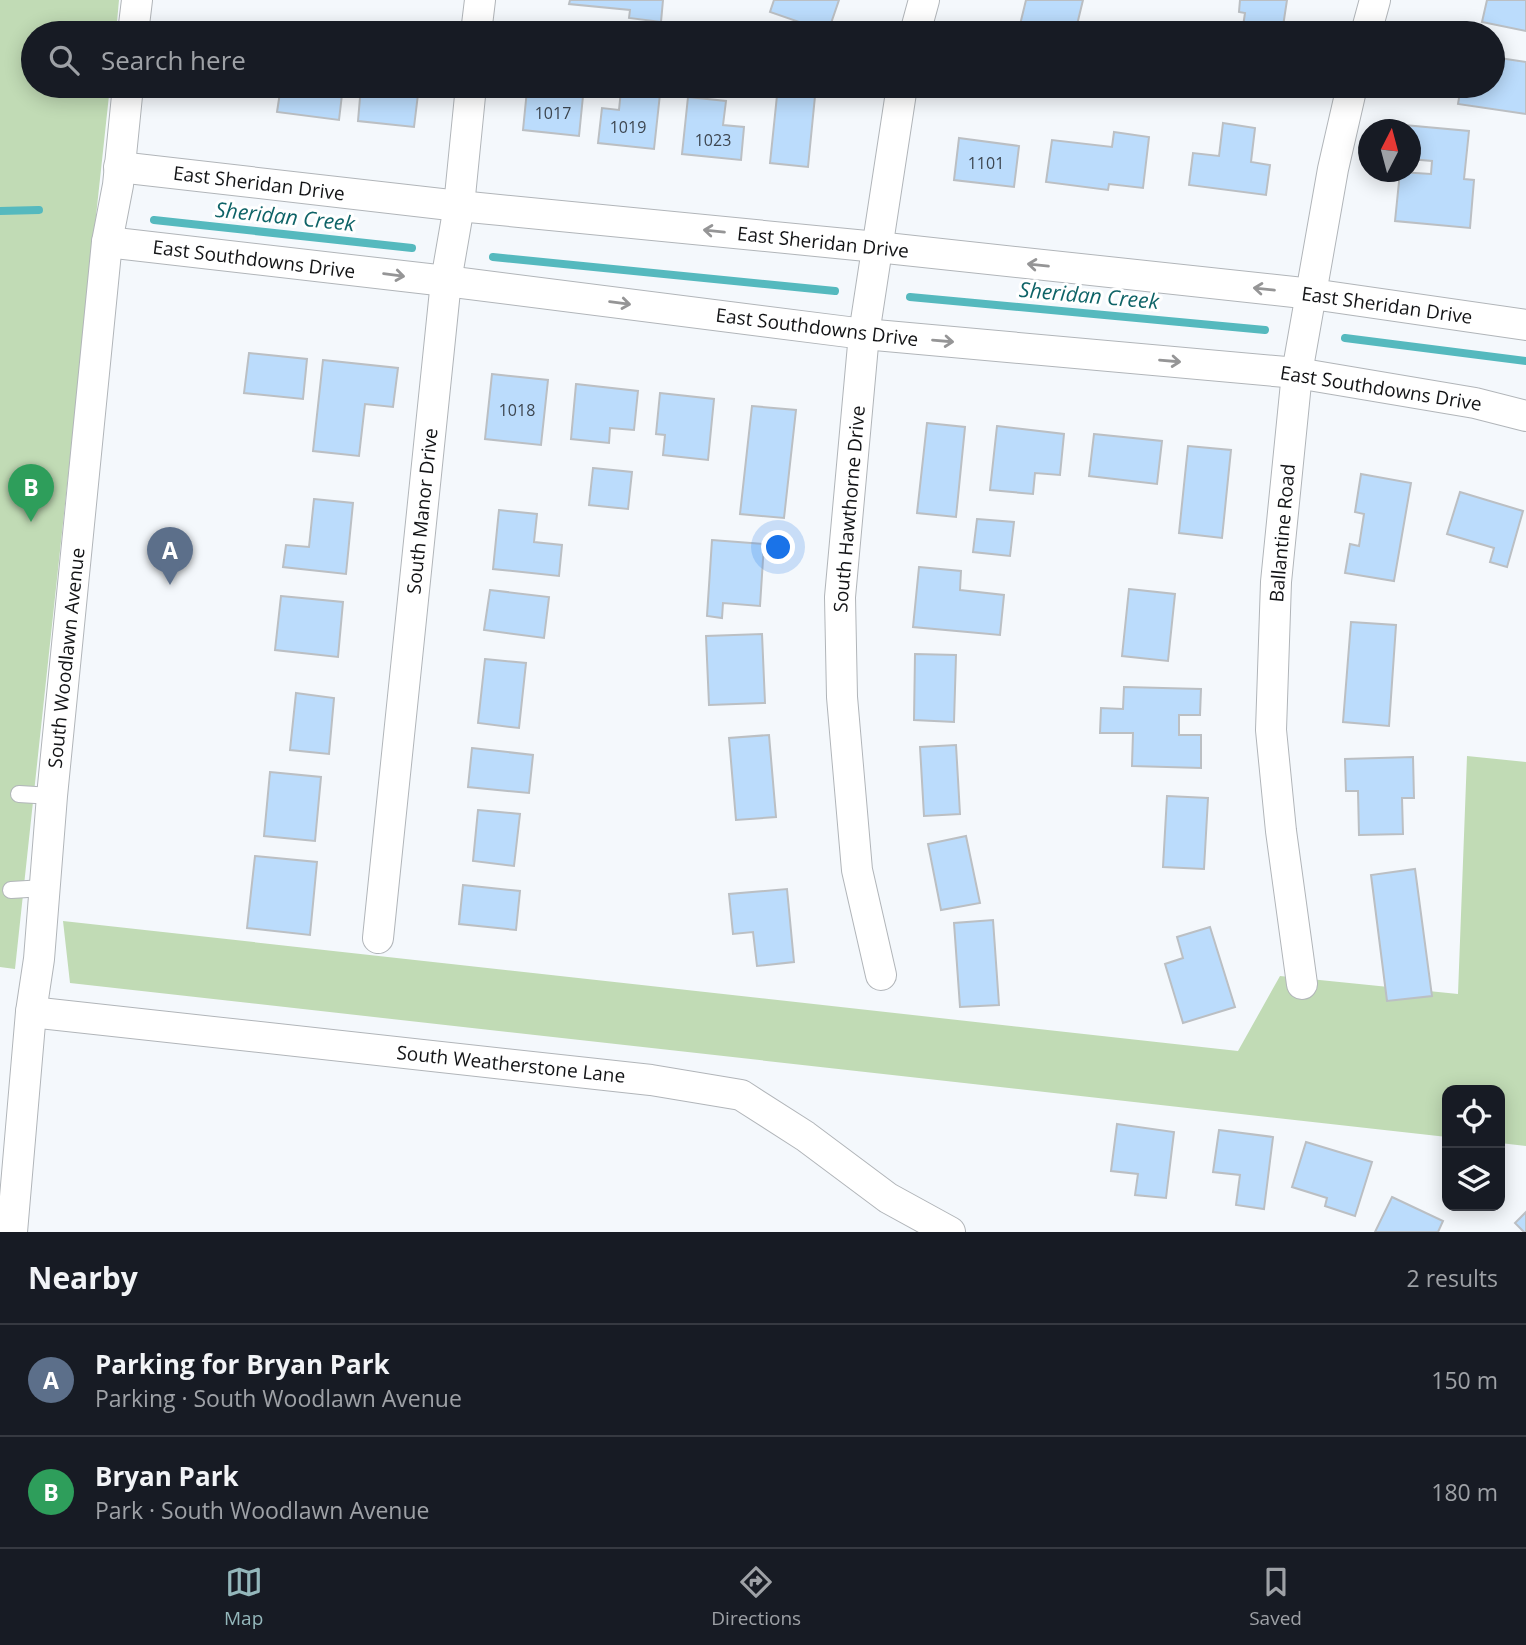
<!DOCTYPE html>
<meta charset="utf-8">
<style>
:root{--surface:#171b24;--page:#242831;--text:#f1f3f6;--muted:#9ea1a6;--line:#363941;--accent:#94b7bb}
body{margin:0;font-family:"Open Sans",sans-serif;background:var(--page);color:var(--text)}
.controls{position:absolute;right:21px;bottom:21px;display:grid;overflow:hidden;border-radius:14px;box-shadow:0 4px 18px #0003}
.controls button{width:63px;height:63px;display:grid;place-items:center;padding:0;border:0;border-bottom:2px solid var(--line);background:var(--surface);color:var(--text);font:35px sans-serif}
.compass{position:absolute;left:1358px;top:119px;width:63px;height:63px;border-radius:50%;background:var(--surface);box-shadow:0 4px 18px #0003;rotate:6deg}
.you{position:absolute;left:779px;top:548px;width:24px;height:24px;margin:-18px;border:5px solid #fff;border-radius:50%;background:#1a73e8;box-shadow:0 0 0 10px #1a73e833}
.badge{display:grid;place-items:center;width:46px;height:46px;border-radius:50%;background:var(--accent);color:#fff;font-size:23px;font-weight:700}
.pin{position:absolute;translate:-50% -58px;filter:drop-shadow(0 2px 4px #0008)}
.pin::after{content:'';position:absolute;top:37px;width:24px;height:21px;background:inherit;clip-path:polygon(0 0,100% 0,50% 100%)}
.list{margin:0;padding:0;list-style:none}
h2{display:flex;justify-content:space-between;align-items:center;height:91px;margin:0;padding:0 28px;font-size:30px}
h2 small{font-size:23px;font-weight:400;color:var(--muted)}
.list li{display:grid;grid-template-columns:46px 1fr auto;gap:21px;align-items:center;box-sizing:border-box;height:112px;padding:0 28px;border-top:2px solid var(--line)}
.list b{display:block;font-size:26px;white-space:nowrap}
.list p{margin:0;font-size:23px;white-space:nowrap;color:var(--muted)}
.list em{font-size:23px;font-style:normal;color:var(--muted)}
.icon{flex:none;width:38px;height:38px;fill:none;stroke:currentColor;stroke-width:2;stroke-linecap:round;stroke-linejoin:round}
.map{position:relative;flex:none;width:1526px;height:1232px;overflow:hidden}
.search{position:absolute;background:var(--surface);box-shadow:0 4px 18px #0003;left:21px;right:21px;top:21px;height:77px;display:flex;align-items:center;gap:18px;box-sizing:border-box;padding:0 24px;border-radius:38px;color:var(--muted);font-size:26px}
.sheet{height:315px;background:var(--surface)}
nav{display:flex;justify-content:space-around;align-items:center;box-sizing:border-box;height:98px;border-top:2px solid var(--line);background:var(--surface);font-size:19px;color:var(--muted)}
nav a{display:grid;justify-items:center;gap:4px}
nav .on{color:var(--accent)}
.map>svg:first-child{display:block}
</style>
<div class="map">
<svg width="1526" height="1232" viewBox="0 0 1526 1232">
<rect width="100%" height="100%" fill="#f4f8fc"/>
<g fill="#c1dbb5">
<path d="M0 0H119L116 33H33V86H110L15 969 0 967Z"/>
<path d="M1467 756 1526 762V1146L1500 1143V1090H1447V1137L70 983 63 921 1238 1051 1280 976 1458 994Z"/>
</g>
<g fill="none" stroke-linecap="round" stroke-linejoin="round">
<g stroke="#55b9be" stroke-width="8">
<path d="M0 211 39 210"/>
<path d="M154 220 412 248"/>
<path d="M493 257 835 291"/>
<path d="M910 297 1265 330"/>
<path d="M1345 338 1526 361"/>
</g>
</g>
<g fill="#bbdcfc" stroke="#bbbfc3" stroke-width="2">
<path d="M570 0H663L661 22 629 18 630 10 569 4Z"/>
<path d="M774 0H839L828 32 770 12Z"/>
<path d="M1026 0H1083L1075 33H1018Z"/>
<path d="M1240 0H1287L1282 33H1242L1245 13 1239 12Z"/>
<path d="M1487 0H1526V31L1482 22Z"/>
<path d="M1493 57 1526 62V114L1458 104 1461 86H1493Z"/>
<path d="M281 86H343L339 120 277 112Z"/>
<path d="M361 86H419L414 127 358 121Z"/>
<path d="M778 86H816L808 167 770 163Z"/>
<path d="M527 90 583 96 579 136 523 130Z"/>
<path d="M621 90 660 94 654 149 598 143 602 108 619 110Z"/>
<path d="M688 97 726 101 723 125 744 127 741 160 682 154Z"/>
<path d="M1223 123 1255 128 1251 162 1270 165 1266 195 1189 185 1193 153 1219 156Z"/>
<path d="M1404 125 1469 131 1464 179 1474 180 1470 228 1395 221 1400 172 1431 174 1432 161 1410 159V130H1403Z"/>
<path d="M1114 132 1149 137 1143 188 1109 184 1108 190 1046 182 1052 140 1112 147Z"/>
<path d="M959 138 1019 146 1014 187 954 180Z"/>
<path d="M249 353 307 359 303 399 244 393Z"/>
<path d="M323 360 398 368 393 407 365 404 359 456 313 451Z"/>
<path d="M492 374 548 380 541 445 485 439Z"/>
<path d="M576 384 638 391 634 430 610 428 609 443 571 439Z"/>
<path d="M660 393 714 399 708 460 663 455 665 435 656 434Z"/>
<path d="M752 406 796 410 784 518 740 514Z"/>
<path d="M927 423 965 427 956 517 917 513Z"/>
<path d="M997 426 1064 434 1060 475 1035 473 1033 494 990 490Z"/>
<path d="M1094 434 1162 441 1157 484 1089 476Z"/>
<path d="M1188 446 1231 450 1222 538 1179 533Z"/>
<path d="M593 468 632 472 628 509 589 505Z"/>
<path d="M1361 474 1411 483 1394 581 1345 573 1350 544 1359 546 1364 514 1355 512Z"/>
<path d="M1460 492 1523 511 1507 567 1490 562 1494 548 1447 534Z"/>
<path d="M314 499 353 503 346 574 283 567 286 545 309 547Z"/>
<path d="M499 510 537 514 534 542 562 545 559 576 493 569Z"/>
<path d="M977 519 1014 522 1010 556 973 552Z"/>
<path d="M712 540 764 544 760 606 723 603 722 618 707 616Z"/>
<path d="M919 567 961 571 960 590 1004 595 1000 635 913 627Z"/>
<path d="M1129 589 1175 594 1168 661 1122 656Z"/>
<path d="M490 590 549 597 544 638 484 630Z"/>
<path d="M281 596 343 602 338 657 275 650Z"/>
<path d="M1351 622 1396 625 1389 726 1343 722Z"/>
<path d="M762 634 765 703 709 705 706 636Z"/>
<path d="M915 654 956 655 954 722 914 720Z"/>
<path d="M485 659 526 663 519 728 478 723Z"/>
<path d="M1124 687 1201 689 1200 715H1179V735H1201V768L1132 766 1133 733H1100L1101 708 1123 709Z"/>
<path d="M296 693 334 698 329 754 290 750Z"/>
<path d="M769 735 776 817 736 820 729 738Z"/>
<path d="M956 745 960 814 924 816 920 747Z"/>
<path d="M472 748 533 755 529 793 468 787Z"/>
<path d="M1413 757 1414 798H1402L1403 834 1359 835 1358 791H1346L1345 759Z"/>
<path d="M270 772 321 777 315 841 264 836Z"/>
<path d="M1167 796 1208 798 1204 869 1163 867Z"/>
<path d="M478 810 520 814 514 866 473 861Z"/>
<path d="M966 836 980 903 941 910 928 844Z"/>
<path d="M255 856 317 862 310 935 247 928Z"/>
<path d="M1415 869 1432 996 1387 1001 1371 875Z"/>
<path d="M463 885 520 891 516 930 459 924Z"/>
<path d="M787 889 794 962 757 966 753 932 733 934 729 894Z"/>
<path d="M993 920 999 1005 960 1007 954 923Z"/>
<path d="M1210 927 1235 1007 1183 1023 1165 964 1183 958 1177 937Z"/>
<path d="M1117 1124 1174 1132 1166 1198 1135 1195 1138 1174 1111 1171Z"/>
<path d="M1219 1130 1273 1137 1264 1209 1236 1205 1240 1175 1213 1172Z"/>
<path d="M1306 1142 1372 1162 1355 1216 1325 1206 1327 1198 1292 1187Z"/>
<path d="M1392 1197 1443 1221 1438 1232H1375Z"/>
<path d="M1526 1212V1232H1524L1515 1223Z"/>
</g>
<g fill="none" stroke-linecap="round" stroke-linejoin="round">
<g stroke="#b1b5b9" stroke-width="18">
<g id="service">
<path d="M19 794 52 796"/>
<path d="M11 890 44 888"/>
</g>
</g>
<g stroke="#b1b5b9" stroke-width="32">
<g id="minor">
<path d="M133 33 137 0"/>
<path d="M476 33 480 0"/>
<path d="M915 33 924 0"/>
<path d="M1366 33 1375 0"/>
<path d="M119 167 459 206 877 247 1312 294 1526 325"/>
<path d="M107 242 446 281 864 334 1297 373 1475 403 1526 416"/>
<path d="M378 938 446 281 459 206 471 86"/>
<path d="M881 975 857 870 842 697 840 597 864 334 902 86"/>
<path d="M1302 984 1281 831 1271 730 1276 582 1297 373 1333 169 1352 86"/>
<path d="M31 1012 651 1080 741 1095 805 1136 888 1198 950 1232"/>
<path d="M12 1232 31 1012 39 959 52 796 107 242 118 185 128 86"/>
</g>
</g>
<use href="#service" stroke="#fff" stroke-width="16"/>
<use href="#minor" stroke="#fff" stroke-width="30"/>
</g>
<defs><path id="oneway-shaft" d="M-6 0H5M1.5-3L5.5 0L1.5 3" fill="none" stroke-width="1.6" stroke-linecap="round" stroke-linejoin="round" transform="scale(1.75)"/></defs>
<g stroke="#959596">
<use href="#oneway-shaft" transform="translate(714 231) rotate(-174)"/>
<use href="#oneway-shaft" transform="translate(1038 265) rotate(-174)"/>
<use href="#oneway-shaft" transform="translate(394 275) rotate(7)"/>
<use href="#oneway-shaft" transform="translate(1264 289) rotate(-174)"/>
<use href="#oneway-shaft" transform="translate(620 303) rotate(7)"/>
<use href="#oneway-shaft" transform="translate(943 341) rotate(5)"/>
<use href="#oneway-shaft" transform="translate(1170 361) rotate(5)"/>
</g>
<g text-anchor="middle" stroke-width="6" stroke-linejoin="round" paint-order="stroke">
<g font-size="16" fill="#3d4650">
<text x="553" y="119">1017</text>
<text x="628" y="133">1019</text>
<text x="713" y="146">1023</text>
<text x="986" y="169">1101</text>
<text x="517" y="416">1018</text>
</g>
<g font-size="19" fill="#131416" stroke="#fff">
<text transform="translate(259 183) rotate(7)" y="7">East Sheridan Drive</text>
<text transform="translate(823 242) rotate(6)" y="7">East Sheridan Drive</text>
<text transform="translate(254 259) rotate(7)" y="7">East Southdowns Drive</text>
<text transform="translate(1387 305) rotate(8)" y="7">East Sheridan Drive</text>
<text transform="translate(817 327) rotate(7)" y="7">East Southdowns Drive</text>
<text transform="translate(1381 388) rotate(9)" y="7">East Southdowns Drive</text>
<text transform="translate(849 509) rotate(-85)" y="7">South Hawthorne Drive</text>
<text transform="translate(422 511) rotate(-84)" y="7">South Manor Drive</text>
<text transform="translate(1282 533) rotate(-85)" y="7">Ballantine Road</text>
<text transform="translate(66 658) rotate(-84)" y="7">South Woodlawn Avenue</text>
<text transform="translate(511 1064) rotate(6)" y="7">South Weatherstone Lane</text>
</g>
<g font-size="21" font-style="italic" fill="#0e6367" stroke="#fff">
<text transform="translate(285 217) rotate(6)" y="7">Sheridan Creek</text>
<text transform="translate(1089 296) rotate(5)" y="7">Sheridan Creek</text>
</g>
</g>
</svg>
<div class="controls">
<button><svg class="icon" aria-label="locate" viewBox="0 0 24 24"><circle cx="12" cy="12" r="6"/><path d="M12 2v4M12 18v4M2 12h4M18 12h4"/></svg></button>
<button><svg class="icon" aria-label="layers" viewBox="0 0 24 24"><path d="M12 4l9 5-9 5-9-5zM3 14l9 5 9-5"/></svg></button>
</div>
<svg class="compass" viewBox="-18 -18 36 36"><path d="M0-13l5 13h-10z" fill="#e53935"/><path d="M0 13l5-13h-10z" fill="#9ea1a6"/></svg>
<div class="you"></div>
<div class="pin badge" style="left:170px;top:585px;background:#5c6f8a">A</div>
<div class="pin badge" style="left:31px;top:522px;background:#2e9e5b">B</div>
<div class="search"><svg class="icon" aria-label="search" viewBox="0 0 24 24"><circle cx="10" cy="10" r="6"/><path d="M15 15l6 6"/></svg>Search here</div>
</div>
<section class="sheet">
<h2>Nearby<small>2 results</small></h2>
<ul class="list">
<li><span class="badge" style="background:#5c6f8a">A</span><div><b>Parking for Bryan Park</b><p>Parking · South Woodlawn Avenue</p></div><em>150 m</em></li>
<li><span class="badge" style="background:#2e9e5b">B</span><div><b>Bryan Park</b><p>Park · South Woodlawn Avenue</p></div><em>180 m</em></li>
</ul>
</section>
<nav>
<a class="on"><svg class="icon" aria-label="map" viewBox="0 0 24 24"><path d="M3 6l6-2 6 2 6-2v14l-6 2-6-2-6 2zM9 4v14M15 6v14"/></svg>Map</a>
<a><svg class="icon" aria-label="directions" viewBox="0 0 24 24"><path d="M12 3l9 9-9 9-9-9zM9 14v-3h6M13 9l2 2-2 2"/></svg>Directions</a>
<a><svg class="icon" aria-label="saved" viewBox="0 0 24 24"><path d="M7 4h10v16l-5-4-5 4z"/></svg>Saved</a>
</nav>
